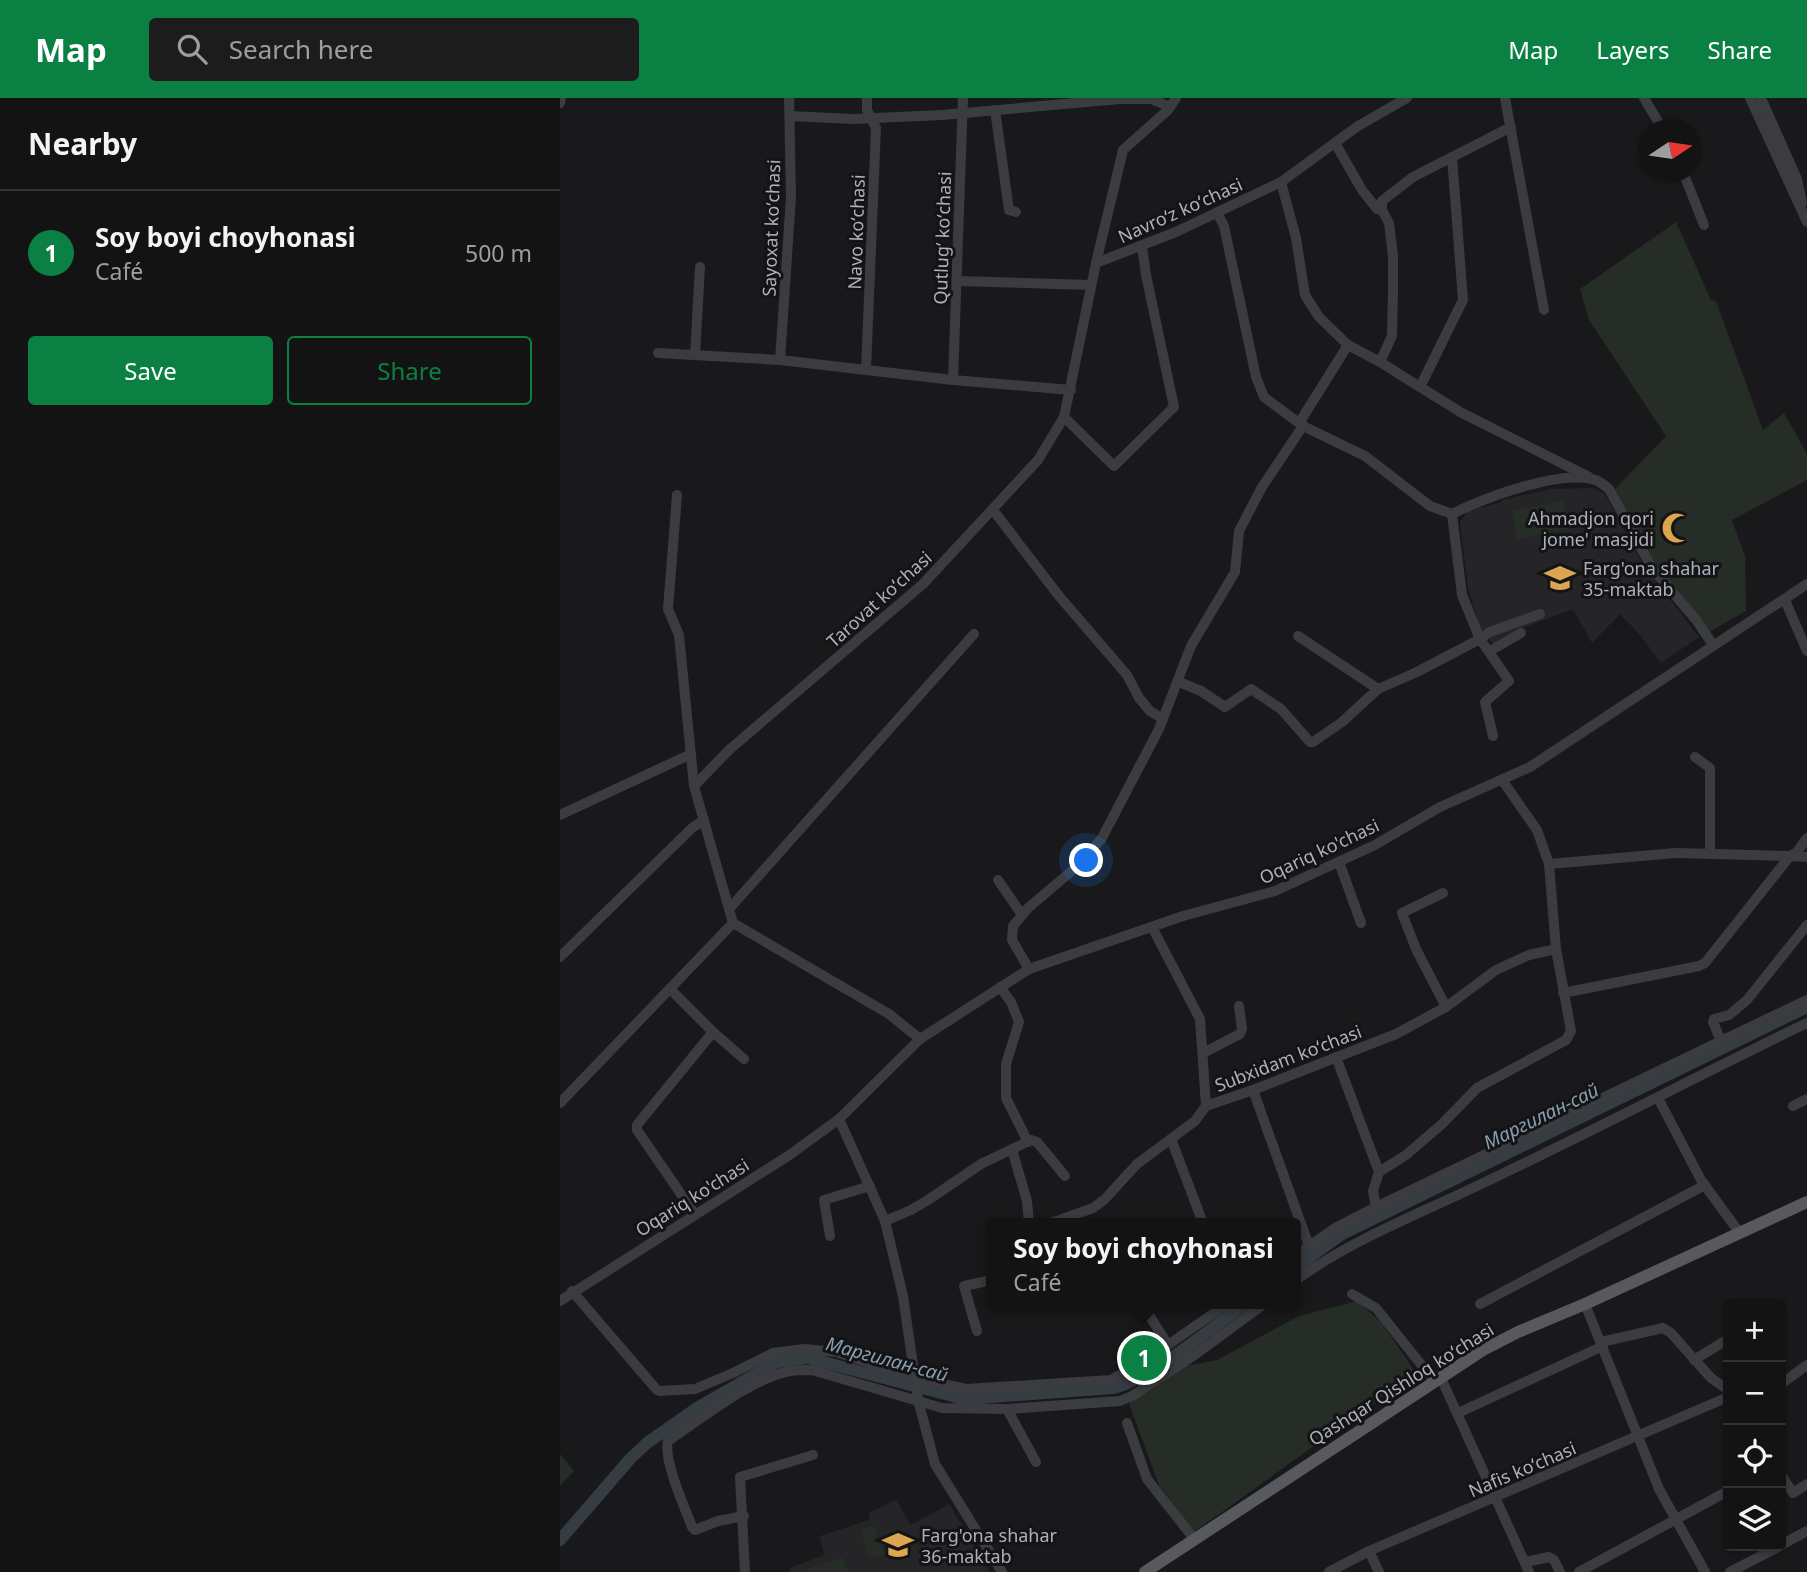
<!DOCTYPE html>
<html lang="en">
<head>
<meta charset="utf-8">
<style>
  body { margin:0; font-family:"Noto Sans",sans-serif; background:#1c1c1d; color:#f1f3f6 }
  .controls { position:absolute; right:21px; bottom:21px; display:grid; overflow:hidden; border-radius:7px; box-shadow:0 2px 5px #0004 }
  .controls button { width:63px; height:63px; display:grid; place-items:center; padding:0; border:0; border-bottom:2px solid #323234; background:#131314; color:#f1f3f6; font:35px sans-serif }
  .compass { position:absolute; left:1079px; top:21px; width:63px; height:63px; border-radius:50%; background:#131314; box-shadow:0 2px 5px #0004; rotate:77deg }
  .you { position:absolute; left:527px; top:763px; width:24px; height:24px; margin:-18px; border:5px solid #fff; border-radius:50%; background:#1a73e8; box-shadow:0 0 0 10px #1a73e833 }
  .badge { display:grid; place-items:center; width:46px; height:46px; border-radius:50%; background:#0b8043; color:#fff; font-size:23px; font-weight:700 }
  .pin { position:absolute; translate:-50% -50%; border:4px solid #fff; box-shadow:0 2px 7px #0006 }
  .popup { position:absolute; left:426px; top:1120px; width:315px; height:91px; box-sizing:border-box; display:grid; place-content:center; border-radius:7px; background:#131314; filter:drop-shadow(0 2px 5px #0005); font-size:23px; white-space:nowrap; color:#9d9ea0 }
  .popup b { font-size:26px; color:#f1f3f6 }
  .popup::after { content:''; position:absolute; left:50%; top:100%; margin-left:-14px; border:14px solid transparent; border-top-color:#131314 }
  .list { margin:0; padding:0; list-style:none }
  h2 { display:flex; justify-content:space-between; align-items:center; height:91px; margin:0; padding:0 28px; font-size:30px }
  h2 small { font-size:23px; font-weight:400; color:#9d9ea0 }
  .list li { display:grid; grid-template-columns:46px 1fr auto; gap:21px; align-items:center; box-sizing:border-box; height:126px; padding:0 28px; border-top:2px solid #323234 }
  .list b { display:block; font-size:26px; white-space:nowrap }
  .list p { margin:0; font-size:23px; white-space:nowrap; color:#9d9ea0 }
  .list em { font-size:23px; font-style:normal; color:#9d9ea0 }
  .actions { display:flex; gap:14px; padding:21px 28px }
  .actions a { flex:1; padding:16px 0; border:2px solid #0b8043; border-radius:7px; text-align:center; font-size:24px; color:#0b8043 }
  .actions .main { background:#0b8043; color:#fff }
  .icon { flex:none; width:38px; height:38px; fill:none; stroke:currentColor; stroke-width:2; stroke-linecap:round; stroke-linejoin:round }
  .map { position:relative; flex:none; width:1247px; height:1474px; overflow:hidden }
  header { display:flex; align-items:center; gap:42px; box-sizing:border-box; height:98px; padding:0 35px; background:#0b8043; color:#fff }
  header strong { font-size:33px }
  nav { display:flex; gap:38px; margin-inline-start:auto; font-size:24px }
  .search { width:490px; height:63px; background:#1c1c1d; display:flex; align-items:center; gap:18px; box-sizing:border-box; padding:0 24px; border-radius:7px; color:#9d9ea0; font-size:26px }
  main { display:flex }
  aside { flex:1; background:#131314 }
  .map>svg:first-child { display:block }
  .built { fill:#252528 }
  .green { fill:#262c26 }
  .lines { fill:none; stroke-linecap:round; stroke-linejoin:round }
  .river { stroke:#353c42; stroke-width:12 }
  .minor { stroke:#3b3c3f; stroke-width:10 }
  .major { stroke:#57595e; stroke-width:12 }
  .labels { text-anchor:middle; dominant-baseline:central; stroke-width:6; stroke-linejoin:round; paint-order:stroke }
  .street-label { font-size:18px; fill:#adb1b9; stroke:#141416 }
  .poi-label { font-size:18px; fill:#adb1b9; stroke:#141416; text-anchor:start }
  .water-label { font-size:19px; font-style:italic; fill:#899faf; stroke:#141416 }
</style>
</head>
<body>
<header>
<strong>Map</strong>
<div class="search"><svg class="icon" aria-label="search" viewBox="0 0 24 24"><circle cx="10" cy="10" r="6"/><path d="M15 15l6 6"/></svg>Search here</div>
<nav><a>Map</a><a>Layers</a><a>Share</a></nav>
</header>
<main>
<aside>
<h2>Nearby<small></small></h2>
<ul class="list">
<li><span class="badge">1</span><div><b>Soy boyi choyhonasi</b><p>Café</p></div><em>500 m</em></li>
</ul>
<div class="actions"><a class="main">Save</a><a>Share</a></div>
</aside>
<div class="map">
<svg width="1247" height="1474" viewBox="0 0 1247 1474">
  <rect width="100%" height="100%" fill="#19191b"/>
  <g class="built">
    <polygon points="1032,390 1044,395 1084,468 1139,539 1101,565 1080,537 1060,516 1032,545 1013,511 963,530 933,546 920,529 908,491 900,424 909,412 940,405 942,402 991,391"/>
    <polygon points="336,1402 351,1427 389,1406 430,1474 230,1474 230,1470 264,1457 260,1438 309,1422 309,1415"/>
  </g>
  <g class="green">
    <polygon points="1116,124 1151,202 1156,203 1203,332 1224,315 1247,356 1247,382 1172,422 1185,458 1186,513 1148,535 1121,496 1117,497 1089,460 1055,391 1106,338 1029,222 1020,191"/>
    <polygon points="1003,403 1008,431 957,441 952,413"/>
    <polygon points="797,1203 821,1224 856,1275 634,1434 599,1387 568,1303 620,1269 657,1262 739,1218"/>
    <polygon points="0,1356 14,1373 0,1388"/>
    <polygon points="314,1427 324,1456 310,1461 300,1432"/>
    <polygon points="282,1459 288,1474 244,1474 243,1473"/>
  </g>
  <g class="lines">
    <g class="river">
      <polyline points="736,1169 782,1136 1247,909"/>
      <path d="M0,1442L70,1361L87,1345L137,1310L217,1264L248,1260L404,1301L553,1290C590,1282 652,1229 685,1206"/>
    </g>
    <g class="minor">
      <polyline points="945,0 984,212"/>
      <polyline points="1084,0 1103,32"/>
      <polyline points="1190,0 1247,124"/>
      <polyline points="1201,0 1237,81 1242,105"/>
      <polyline points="0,5 1,0"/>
      <polyline points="435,12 449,112 456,114"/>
      <polyline points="230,18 293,21 382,17 560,1 591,1 610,9"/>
      <polyline points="775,45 802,92 817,111 822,112"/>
      <polyline points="1123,74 1144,127"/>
      <polyline points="721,84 736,140 745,197 759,219 788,247"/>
      <path d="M657,115L664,128L696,279L704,299L743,328L805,358L870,408L892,416C924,400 1000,371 1035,382C1040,383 1045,388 1049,391L1092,470L1137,523L1153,547"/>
      <polyline points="536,165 563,52 608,12 616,0"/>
      <polyline points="397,183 531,187"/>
      <polyline points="98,255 220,262 393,282 511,292"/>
      <polyline points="135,257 140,169"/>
      <polyline points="220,262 231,99 229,0"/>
      <polyline points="820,264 860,289 903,202 892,59"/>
      <polyline points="306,271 316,30 307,12 307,0"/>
      <polyline points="393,282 403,0"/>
      <polyline points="860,289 902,315 1029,379"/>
      <polyline points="504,319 554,368 614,309 586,177 582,148"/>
      <polyline points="117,397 108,511 119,537 134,688 173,825 329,916 360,941"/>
      <polyline points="433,412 499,498 567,577 579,600 590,613 603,621"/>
      <polyline points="1225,502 1247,553"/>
      <polyline points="738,538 818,591"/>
      <polyline points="930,553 961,535"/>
      <polyline points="619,584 641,593 665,609 691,591 721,611 750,644 753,644 782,624 818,591 857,574 920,541 902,497 892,416"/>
      <polyline points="933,638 925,604 949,583 920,541 930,534 980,516"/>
      <polyline points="1135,659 1150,670 1150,755"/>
      <polyline points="134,688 169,652 363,486 478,362 504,319 536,165 616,134 721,84 798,28 847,0"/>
      <polyline points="0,717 131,656"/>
      <polyline points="779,764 801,825"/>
      <polyline points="989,766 1116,755 1230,758 1237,754 1247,740"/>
      <polyline points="438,782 462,817"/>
      <polyline points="883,795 842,815 856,851 886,909"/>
      <polyline points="169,811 414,536"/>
      <polyline points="1247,827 1187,902 1169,917 1154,921 1153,924 1161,943 1247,902"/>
      <polyline points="592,829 640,921 646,1008"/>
      <polyline points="0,859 132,730 144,722"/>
      <polyline points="469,871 452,842 453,828 468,810 520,766 542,740 599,631 631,548 675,474 679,433 702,389 743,328 741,322 788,247 820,264 832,238 833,194 833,158 829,125 822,112 822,103 853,79 951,29"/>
      <polyline points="440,889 451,904 459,924 446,966 446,1000 468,1044"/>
      <polyline points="110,891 153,934 184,961"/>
      <polyline points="1003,895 1139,868 1145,865 1230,758 1247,759"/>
      <polyline points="643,955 680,936 682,931 679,908"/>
      <polyline points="693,992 749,1148"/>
      <polyline points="1098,1000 1141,1082 1179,1134"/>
      <polyline points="0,1005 173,825"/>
      <polyline points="1233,1008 1247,1001"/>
      <polyline points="279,1021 325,1123 343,1198 358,1302 375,1366 442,1474"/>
      <polyline points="611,1041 643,1125"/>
      <polyline points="452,1052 467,1103 469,1125"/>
      <polyline points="819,1074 846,1057 882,1026 917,990 1006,942 1011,933 996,851 989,766 977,732 942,682"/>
      <polyline points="816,1109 1161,943"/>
      <polyline points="134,1115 77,1032 77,1027 153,934"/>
      <polyline points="325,1123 351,1112 368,1102 421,1066 471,1042 477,1044 505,1078"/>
      <polyline points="491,1125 533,1110 545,1101 577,1066 635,1023 646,1008 693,992 836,936 886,909 936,872 969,857 996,851"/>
      <polyline points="270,1138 264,1102 310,1088"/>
      <polyline points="736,1157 775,1130 816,1109 813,1093 819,1074 776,959"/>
      <path d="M736,1182C793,1141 857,1117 919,1087C1029,1035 1137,978 1247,925"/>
      <polyline points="12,1193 97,1292 100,1293 135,1291 173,1275 213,1255 244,1251 276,1254 356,1280 406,1291 551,1282 592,1258 667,1206"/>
      <polyline points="792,1196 816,1210 875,1284"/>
      <polyline points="0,1203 231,1056 279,1021 360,941 469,871 623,818 715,793 815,747 880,709 970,669 1247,486"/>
      <polyline points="920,1206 1145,1087"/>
      <polyline points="1025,1206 1099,1391 1145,1474"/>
      <polyline points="584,1209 608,1247"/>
      <polyline points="417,1233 404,1188 432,1182"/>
      <polyline points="1041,1244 1103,1230 1111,1235 1151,1280 1168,1292"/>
      <polyline points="1134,1262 1168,1241"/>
      <polyline points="881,1280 969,1474"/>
      <polyline points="1221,1286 1247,1267"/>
      <polyline points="898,1315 1043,1248"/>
      <polyline points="567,1325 587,1381 635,1442"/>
      <polyline points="476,1364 447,1311 560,1303 572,1298 636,1256 704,1206"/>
      <polyline points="1221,1377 1233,1395 1247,1386"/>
      <path d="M184,1418L158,1423L135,1432L132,1429C125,1410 103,1362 108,1343C141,1321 192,1280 230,1273C237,1272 245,1272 252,1272L382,1310L447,1311"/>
      <polyline points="1221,1447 1247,1433"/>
      <polyline points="809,1453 819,1474"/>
      <polyline points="966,1464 989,1459 994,1462 1000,1474"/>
      <polyline points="185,1474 180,1379 253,1357"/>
      <polyline points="769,1474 809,1453 1168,1299"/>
      <polyline points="1019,1474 1168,1393"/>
      <polyline points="1170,1474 1220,1448"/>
    </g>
    <polyline class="major" points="585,1474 923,1252 958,1234 1025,1206 1247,1104"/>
  </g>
  <defs>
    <g id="mosque-bare" transform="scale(2.415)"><path d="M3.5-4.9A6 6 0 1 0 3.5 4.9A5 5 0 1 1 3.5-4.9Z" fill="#dca550" stroke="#141416" stroke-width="2.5" paint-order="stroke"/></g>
    <g id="school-bare" transform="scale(2.415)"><path d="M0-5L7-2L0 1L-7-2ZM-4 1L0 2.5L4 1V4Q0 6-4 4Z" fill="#dca550" stroke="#141416" stroke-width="2.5" paint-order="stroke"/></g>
  </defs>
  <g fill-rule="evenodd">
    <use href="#mosque-bare" x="1117" y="430"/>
    <use href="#school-bare" x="1000" y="480"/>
    <use href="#school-bare" x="338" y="1447"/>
  </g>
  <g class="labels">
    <g class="street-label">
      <text transform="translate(620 112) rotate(-24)">Navroʻz koʻchasi</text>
      <text transform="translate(211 130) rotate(-88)">Sayoxat koʻchasi</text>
      <text transform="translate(296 134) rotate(-88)">Navo koʻchasi</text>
      <text transform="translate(382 140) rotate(-88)">Qutlugʻ koʻchasi</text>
      <text transform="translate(319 501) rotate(-42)">Tarovat koʻchasi</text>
      <text transform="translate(759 753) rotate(-25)">Oqariq ko'chasi</text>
      <text transform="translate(728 960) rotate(-21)">Subxidam koʻchasi</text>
      <text transform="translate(132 1099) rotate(-32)">Oqariq ko'chasi</text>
      <text transform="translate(841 1286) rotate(-32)">Qashqar Qishloq koʻchasi</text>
      <text transform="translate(962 1371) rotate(-23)">Nafis koʻchasi</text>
    </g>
    <g class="poi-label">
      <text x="1094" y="420" text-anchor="end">Ahmadjon qori<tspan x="1094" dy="21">jome' masjidi</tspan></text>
      <text x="1023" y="470">Farg'ona shahar<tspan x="1023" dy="21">35-maktab</tspan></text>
      <text x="361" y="1437">Farg'ona shahar<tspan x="361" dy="21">36-maktab</tspan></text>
    </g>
    <g class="water-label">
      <text transform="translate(981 1018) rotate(-26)">Маргилан-сай</text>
      <text transform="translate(327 1261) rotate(15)">Маргилан-сай</text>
    </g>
  </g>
</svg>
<div class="controls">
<button>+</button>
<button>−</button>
<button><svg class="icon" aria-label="locate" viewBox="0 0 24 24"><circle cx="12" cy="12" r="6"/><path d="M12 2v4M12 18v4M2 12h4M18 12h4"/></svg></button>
<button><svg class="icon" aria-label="layers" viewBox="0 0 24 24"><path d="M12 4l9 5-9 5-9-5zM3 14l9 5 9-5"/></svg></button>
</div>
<svg class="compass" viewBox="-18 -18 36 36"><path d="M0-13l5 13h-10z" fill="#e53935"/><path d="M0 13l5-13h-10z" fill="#9d9ea0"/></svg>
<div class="you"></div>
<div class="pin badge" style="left:584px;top:1260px">1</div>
<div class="popup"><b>Soy boyi choyhonasi</b>Café</div>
</div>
</main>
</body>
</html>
